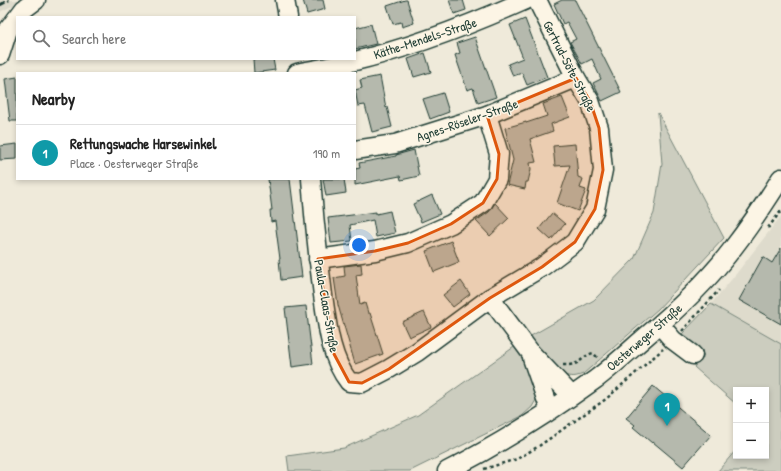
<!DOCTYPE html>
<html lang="en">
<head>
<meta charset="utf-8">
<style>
  body { margin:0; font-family:"Patrick Hand",sans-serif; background:#f6f6f6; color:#222 }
  .controls { position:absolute; right:12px; bottom:12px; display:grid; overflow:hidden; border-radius:0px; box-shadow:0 2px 6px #0003 }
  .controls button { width:36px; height:36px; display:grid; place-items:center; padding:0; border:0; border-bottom:1px solid #e0e0e0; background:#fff; color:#222; font:20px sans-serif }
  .you { position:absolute; left:359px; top:245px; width:14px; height:14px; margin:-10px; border:3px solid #fff; border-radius:50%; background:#1a73e8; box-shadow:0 0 0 6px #1a73e833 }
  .badge { display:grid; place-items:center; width:26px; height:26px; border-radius:50%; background:#d1495b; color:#fff; font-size:13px; font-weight:700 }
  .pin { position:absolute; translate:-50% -33px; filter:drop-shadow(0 1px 2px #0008) }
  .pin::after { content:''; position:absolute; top:21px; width:14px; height:12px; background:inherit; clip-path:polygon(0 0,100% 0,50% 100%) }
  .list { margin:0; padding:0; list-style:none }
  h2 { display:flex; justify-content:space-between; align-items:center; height:52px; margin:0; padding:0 16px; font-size:17px }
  h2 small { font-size:13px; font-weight:400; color:#767676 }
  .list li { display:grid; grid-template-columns:26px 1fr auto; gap:12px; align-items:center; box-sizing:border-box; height:56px; padding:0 16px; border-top:1px solid #e0e0e0 }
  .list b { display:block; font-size:15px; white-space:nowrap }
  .list p { margin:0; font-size:13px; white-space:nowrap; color:#767676 }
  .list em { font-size:13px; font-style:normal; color:#767676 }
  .icon { flex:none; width:22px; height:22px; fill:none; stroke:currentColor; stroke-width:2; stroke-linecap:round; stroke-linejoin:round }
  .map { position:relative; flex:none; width:781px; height:471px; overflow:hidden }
  .search { position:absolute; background:#fff; box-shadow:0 2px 6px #0003; left:16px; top:16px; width:340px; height:44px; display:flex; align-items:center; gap:10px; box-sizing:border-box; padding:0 14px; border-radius:0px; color:#767676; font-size:15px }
  .panel { position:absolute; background:#fff; box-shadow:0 2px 6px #0003; left:16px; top:72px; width:340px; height:108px; border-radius:0px }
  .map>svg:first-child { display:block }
  .built { fill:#dedbcc }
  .green { fill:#cccdbf; stroke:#76857a }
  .building { fill:#b5b9ad; stroke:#1f3d34 }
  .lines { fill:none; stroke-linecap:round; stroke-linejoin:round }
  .minor-casing { stroke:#1f3d34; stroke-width:21 }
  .path { stroke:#1f3d34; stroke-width:2.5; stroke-dasharray:3 3; stroke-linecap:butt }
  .minor { stroke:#fcf5e5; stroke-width:18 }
  .rail { stroke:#1f3d34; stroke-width:3; stroke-dasharray:6 3; stroke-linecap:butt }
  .marked { fill:#de580e; fill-opacity:0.2; stroke:#de580e; stroke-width:3; stroke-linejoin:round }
  .labels { text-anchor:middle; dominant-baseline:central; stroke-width:3; stroke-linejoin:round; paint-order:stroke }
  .street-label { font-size:13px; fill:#1f3d34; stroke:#fcf5e5 }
</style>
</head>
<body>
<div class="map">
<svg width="781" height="471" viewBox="0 0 781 471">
  <rect width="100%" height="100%" fill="#efeada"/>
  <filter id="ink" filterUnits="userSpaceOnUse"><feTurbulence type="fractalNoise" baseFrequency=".025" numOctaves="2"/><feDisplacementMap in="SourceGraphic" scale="8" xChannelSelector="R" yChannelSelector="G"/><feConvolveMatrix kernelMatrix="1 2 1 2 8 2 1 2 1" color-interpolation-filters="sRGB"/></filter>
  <g filter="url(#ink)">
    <g class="built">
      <polygon points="0,0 24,0 0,12"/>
      <polygon points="781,216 781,344 711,304 736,274"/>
    </g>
    <g class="green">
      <path d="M658,113L724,238L658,309L583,374C574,378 568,377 561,373L529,337L594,300L634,259L654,213L662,164Z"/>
      <polygon points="711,304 781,344 781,471 718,471 736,450 736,456 766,456 766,390 736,390 736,404 694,367 704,355 681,335"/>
      <polygon points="514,347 530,370 537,398 532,407 522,416 410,471 289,471 287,456 344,448 418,415"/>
    </g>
    <g class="building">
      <polygon points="303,0 323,0 325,9 307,14"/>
      <polygon points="405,0 407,0 414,23 402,27 401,22 393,24 387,6"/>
      <polygon points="449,0 463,0 466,10 454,14"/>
      <polygon points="562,0 575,0 621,92 602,101 593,83 601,79 592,59 582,64 570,42 576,39 567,22 563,24 554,4"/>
      <polygon points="525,19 547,77 527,85 522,73 513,76 508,64 523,58 510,25"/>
      <polygon points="371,24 376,44 355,49 355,28"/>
      <polygon points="475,37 496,97 478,103 473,88 467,90 455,55 460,53 457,43"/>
      <polygon points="425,53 431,72 414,77 408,59"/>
      <polygon points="253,59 273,59 275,70 254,73"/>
      <polygon points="380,76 386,108 387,107 392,127 372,132 365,105 358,106 355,90 362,88 360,80"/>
      <polygon points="17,77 17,121 10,121 5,79"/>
      <polygon points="443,93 449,112 430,119 423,99"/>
      <polygon points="562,97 570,117 551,124 553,131 530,139 536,162 530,163 531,169 528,182 526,182 525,189 507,185 513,160 505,128 526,122 526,123 547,116 543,104"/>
      <polygon points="17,144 17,159 0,160 0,146"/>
      <polygon points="575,144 578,177 583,179 580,188 586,190 578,211 557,203 570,165 555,166 553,146"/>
      <polygon points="414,150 419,176 401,180 400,176 355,185 355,169 360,168 359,163 396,156 396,155"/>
      <polygon points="268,179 290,179 302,277 281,280 279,259 280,259 275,221 271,222 270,210 272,210"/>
      <polygon points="323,179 344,179 346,193 326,196"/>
      <polygon points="432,195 440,214 421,222 413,204"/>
      <polygon points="495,203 509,218 490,236 476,221 489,212"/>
      <polygon points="390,211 395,233 376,237 373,220 350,225 352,241 331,243 328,218 376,212 376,214"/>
      <polygon points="552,213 565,224 551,240 539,229"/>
      <polygon points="451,241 459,262 434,272 426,251"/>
      <polygon points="781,248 781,324 739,300 763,257 772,263"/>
      <polygon points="361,264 362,274 356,275 360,305 365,303 368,313 370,313 383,354 355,364 338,305 334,278 345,276 344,266"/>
      <polygon points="461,281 470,294 453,307 443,295"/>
      <polygon points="306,306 313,364 292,367 285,308"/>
      <polygon points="424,312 431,327 409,337 402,322"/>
      <polygon points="653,386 711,435 683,467 653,442 652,443 633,427 635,425 626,418"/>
    </g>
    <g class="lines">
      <g class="minor-casing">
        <g id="minor">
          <polyline points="285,0 288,17"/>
          <polyline points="18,17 24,9 36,0"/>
          <polyline points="0,55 8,30 17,18"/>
          <path d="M297,73C315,69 333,67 351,62C411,48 470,25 526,0"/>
          <polyline points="355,150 395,144 487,115 576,78"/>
          <path d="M311,179C314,218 318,256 323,295C327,323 330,358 349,382L362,383L389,369L417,352L490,298L542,267L575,242L595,209L603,170L599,128L590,101L576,78L537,0"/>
          <polyline points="318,259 375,251 408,243 451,224 483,203 497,179 499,154 487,115"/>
          <polyline points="490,298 531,353 571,395"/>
          <polyline points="660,325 673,340 693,355"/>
          <polyline points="532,358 550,410"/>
          <path d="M447,471C498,445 549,413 596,379C613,366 628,352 644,338C676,311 708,281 733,248C750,226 766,202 781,178"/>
        </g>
      </g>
      <g class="path">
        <polyline points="768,228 781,211"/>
        <polyline points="682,331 719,290"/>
        <path d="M563,365C583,366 579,357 593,353L598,358"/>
        <polyline points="484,469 517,459 539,446 606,399 663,349"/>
      </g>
      <use href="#minor" class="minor"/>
      <polyline class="rail" points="0,5 9,0"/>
    </g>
  </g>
  <path class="marked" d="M576,78L590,101L599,128L603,170L595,209L575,242L542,267L490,298L389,369L362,383L349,382L334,354L318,259L375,251L408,243L451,224L483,203L497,179L499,154L487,115Z"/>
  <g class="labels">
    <g class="street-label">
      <text transform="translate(425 38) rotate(-18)">Käthe-Mendels-Straße</text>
      <text transform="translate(570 66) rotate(63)">Gertrud-Söte-Straße</text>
      <text transform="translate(467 120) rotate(-19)">Agnes-Röseler-Straße</text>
      <text transform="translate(327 306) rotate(80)">Paula-Claas-Straße</text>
      <text transform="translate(644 337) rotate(-41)">Oesterweger Straße</text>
    </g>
  </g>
</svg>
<div class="controls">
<button>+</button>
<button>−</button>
</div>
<div class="you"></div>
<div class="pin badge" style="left:667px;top:426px;background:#0f9aa8">1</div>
<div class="search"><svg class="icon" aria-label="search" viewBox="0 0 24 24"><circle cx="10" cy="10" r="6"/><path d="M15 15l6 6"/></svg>Search here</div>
<section class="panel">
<h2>Nearby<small></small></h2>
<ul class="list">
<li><span class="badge" style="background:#0f9aa8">1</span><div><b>Rettungswache Harsewinkel</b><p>Place · Oesterweger Straße</p></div><em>190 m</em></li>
</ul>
</section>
</div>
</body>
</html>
